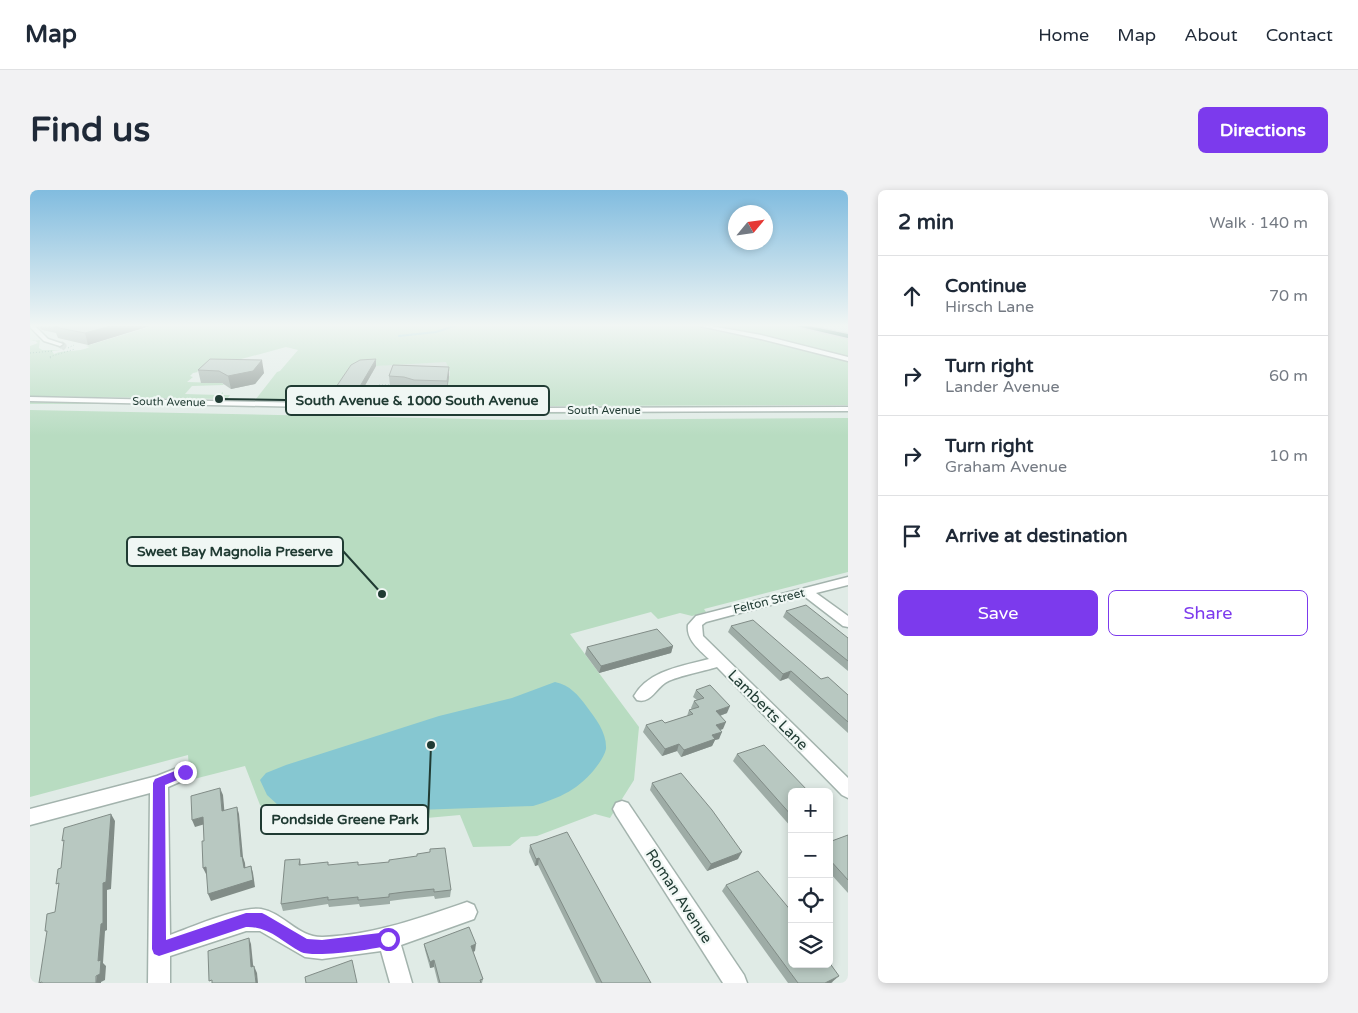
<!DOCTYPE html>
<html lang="en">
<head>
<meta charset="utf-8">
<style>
  body { margin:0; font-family:"Varela Round",sans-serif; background:#f2f2f3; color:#1f2937 }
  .controls { position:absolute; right:15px; bottom:15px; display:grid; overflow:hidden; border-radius:8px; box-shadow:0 2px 8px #0003 }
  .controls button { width:45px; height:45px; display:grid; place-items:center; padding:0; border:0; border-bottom:1px solid #e0e1e3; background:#fff; color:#1f2937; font:25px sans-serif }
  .compass { position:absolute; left:698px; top:15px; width:45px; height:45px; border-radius:50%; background:#fff; box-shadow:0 2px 8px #0003; rotate:61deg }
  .stop { position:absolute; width:15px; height:15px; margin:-11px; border:4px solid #7c3aed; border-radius:50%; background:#fff }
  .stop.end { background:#7c3aed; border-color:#fff; box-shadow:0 1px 5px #0008 }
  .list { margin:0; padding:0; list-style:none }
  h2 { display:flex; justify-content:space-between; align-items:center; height:65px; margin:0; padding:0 20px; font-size:21px }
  h2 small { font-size:16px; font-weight:400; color:#747a83 }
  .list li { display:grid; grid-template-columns:32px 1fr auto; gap:15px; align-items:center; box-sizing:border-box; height:80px; padding:0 20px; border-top:1px solid #e0e1e3 }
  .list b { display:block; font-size:19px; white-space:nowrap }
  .list p { margin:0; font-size:16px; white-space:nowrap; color:#747a83 }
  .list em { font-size:16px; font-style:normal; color:#747a83 }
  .actions { display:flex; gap:10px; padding:15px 20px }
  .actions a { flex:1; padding:11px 0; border:1px solid #7c3aed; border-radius:8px; text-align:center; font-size:18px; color:#7c3aed }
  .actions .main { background:#7c3aed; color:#fff }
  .icon { flex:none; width:28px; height:28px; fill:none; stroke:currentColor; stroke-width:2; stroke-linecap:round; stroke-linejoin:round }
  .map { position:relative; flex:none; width:818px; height:793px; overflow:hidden; border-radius:8px }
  header { display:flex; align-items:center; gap:30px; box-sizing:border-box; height:70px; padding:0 25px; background:#fff; border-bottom:1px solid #e0e1e3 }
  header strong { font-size:24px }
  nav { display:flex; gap:28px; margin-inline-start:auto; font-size:18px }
  .intro { display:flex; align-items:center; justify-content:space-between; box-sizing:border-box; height:120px; padding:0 30px }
  h1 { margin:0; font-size:35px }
  .button { padding:12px 22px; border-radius:8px; background:#7c3aed; color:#fff; font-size:18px; font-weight:700 }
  main { display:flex; gap:30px; padding:0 30px }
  aside { flex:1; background:#fff; border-radius:8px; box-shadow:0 2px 8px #0003 }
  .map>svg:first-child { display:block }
  .built { fill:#cedbd5 }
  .green { fill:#b8dcc1 }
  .water { fill:#86c7d1 }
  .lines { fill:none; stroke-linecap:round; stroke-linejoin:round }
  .stream { stroke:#86c7d1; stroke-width:2 }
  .minor-tunnel { stroke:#bac8c2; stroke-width:7; stroke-dasharray:7 3; stroke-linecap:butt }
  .minor-casing { stroke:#a3b3ad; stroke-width:3 }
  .highway-casing { stroke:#c1c8c6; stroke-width:3 }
  .path { stroke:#7faf9f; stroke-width:1; stroke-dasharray:1 2; stroke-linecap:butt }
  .minor { fill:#fff; fill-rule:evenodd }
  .highway { fill:#2c675a; fill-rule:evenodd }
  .wall { fill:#9eaca6 }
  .shaded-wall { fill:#818c87 }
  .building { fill:#b8c8c1; stroke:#818c87 }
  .route { fill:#7c3aed }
  .labels { text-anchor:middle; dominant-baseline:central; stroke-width:4.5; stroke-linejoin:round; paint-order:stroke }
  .far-street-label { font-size:11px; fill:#203b33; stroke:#f0f7f4 }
  .street-label { font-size:12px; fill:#203b33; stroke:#f0f7f4 }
  .near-street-label { font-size:15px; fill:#203b33; stroke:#f0f7f4 }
  .leader { fill:none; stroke:#203b33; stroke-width:2 }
  .callout-dot { fill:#203b33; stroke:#f0f7f4; stroke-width:2 }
  .callout { fill:#f0f7f4; stroke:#203b33; stroke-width:2 }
  .callout-label { font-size:14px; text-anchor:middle; font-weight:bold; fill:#203b33 }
</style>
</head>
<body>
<header>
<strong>Map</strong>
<nav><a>Home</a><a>Map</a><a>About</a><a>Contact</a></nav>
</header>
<div class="intro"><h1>Find us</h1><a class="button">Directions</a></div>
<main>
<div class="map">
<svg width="818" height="793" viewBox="0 0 818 793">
  <rect width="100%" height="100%" fill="#e0ebe6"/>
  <polygon class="built" points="420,170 470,216 303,211 322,181 330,177"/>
  <g class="green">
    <path d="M126,135H657L737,151L818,171V215L514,216L397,214L398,210L399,212L442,213L445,211L459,213L450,204L399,203L390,200L417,201L405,186H420V181H395L419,179L416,172L346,176L307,204L306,208H312L310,212L226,209L247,182L250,181L268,160L256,157L167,181L168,182L163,183L160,186L163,187L157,192L192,193L194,195L162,196L155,204L189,205L193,202V205H200L197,209L0,206V156L8,153L4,150L0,151L10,150L9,158L12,160H31L22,161L24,164C34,159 47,163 60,157L56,156Z"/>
    <polygon points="675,135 758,135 818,148 818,167 745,149"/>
    <polygon points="0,212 175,214 0,214"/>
    <polygon points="0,220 491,230 818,228 818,382 674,419 676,422 662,426 650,423 628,429 621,422 540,444 609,537 604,590 580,628 565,624 507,646 491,647 480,656 443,657 430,625 263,640 230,615 215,576 160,590 158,565 0,607"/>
    <polygon points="396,221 656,222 665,223 487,224"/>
  </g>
  <path class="water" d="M525,492C540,495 548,505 557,517C566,529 577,543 576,559C575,564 571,571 567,576C550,599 530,608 503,616L386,620L278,629L249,616L237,605L230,590L236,583L256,575L409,526L482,508Z"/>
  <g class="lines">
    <polyline class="stream" points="369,146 406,142 427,135"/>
    <polyline class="minor-tunnel" points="30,154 33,156 31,158"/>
    <g class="minor-casing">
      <g id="minor">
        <polygon points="665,135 676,135 731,145 818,167 818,171 731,149"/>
        <polygon points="1,136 5,136 18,149 33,154 30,156 14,151 1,138"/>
        <polygon points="0,207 506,218 818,217 818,221 506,222 0,211"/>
        <path d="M818,387V395L786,403L818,426V437L813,436L774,406L676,432L672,435L673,446L818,588V608L812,605L687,477C675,481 643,487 635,493C625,500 620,514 607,510L604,506C619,480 653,476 679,469C670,460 656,450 658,435L666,426Z"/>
        <path d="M155,575L161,577L164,582L161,587L138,597L140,745C162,737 210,716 231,719C254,723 268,748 293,747C343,745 390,728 437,712L444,715L447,722L444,729L371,755L382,793H360L351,761L292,769L275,767L230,741H216L140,766V793H118L120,603L0,635V619L127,586Z"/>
        <polygon points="592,611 598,613 714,785 717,793 693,793 586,625 583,619 586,613"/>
      </g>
    </g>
    <g class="highway-casing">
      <polygon id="highway" points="762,135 774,135 818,144 818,148"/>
    </g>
    <g class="path">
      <polyline points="38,158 44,155"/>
      <polyline points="0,163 23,161"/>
      <polyline points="21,168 19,167 45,159"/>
      <polyline points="349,195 359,195 358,198 364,199 364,206"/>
      <polyline points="348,198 358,198"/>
      <polygon points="352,200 361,202 355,204 350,202"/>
      <polyline points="360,201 389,201 394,204"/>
      <polyline points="374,201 381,204 397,204"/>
    </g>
    <use href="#minor" class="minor"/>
    <use href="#highway" class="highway"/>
  </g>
  <g class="wall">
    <polygon points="8,135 123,135 58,155 28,148 26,143 12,140 9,137"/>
    <polygon points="180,169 234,183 225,194 201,199 192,193 171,193 168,180"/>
    <polygon points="346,176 329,206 307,205 306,197"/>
    <polygon points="359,186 419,187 417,201 384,200 374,196 360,196"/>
    <polygon points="756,421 818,448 818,481 753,427"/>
    <polygon points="701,436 791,489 818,505 818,543 758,488 750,491 698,442"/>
    <polygon points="643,456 641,463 569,483 555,464 557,457"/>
    <polygon points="666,500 697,523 690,526 693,539 690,540 689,549 685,550 682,556 651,567 647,561 632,566 613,542 616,535 635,533 657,526 659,520 662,520 661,518 664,511 667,510 663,507"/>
    <polygon points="707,564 762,602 762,638 703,571"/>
    <polygon points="622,593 708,669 677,681 620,600"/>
    <polygon points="818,645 818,703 799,682 799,652"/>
    <polygon points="500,655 621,793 566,793 508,675 505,676 499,662"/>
    <polygon points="270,669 271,675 328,675 421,700 420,707 405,709 404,706 375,709 360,711 360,714 330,717 329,714 299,717 298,714 253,721 251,714"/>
    <polygon points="696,695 803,792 801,793 758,793 692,701"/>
    <polygon points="394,754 445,761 443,762 453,789 452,793 408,793 404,777 400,778 395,760"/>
  </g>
  <g class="shaded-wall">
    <polygon points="84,135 123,135 58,155 55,143"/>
    <polygon points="346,169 346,176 329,206 329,198"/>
    <polygon points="232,170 234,183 225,194 201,199 198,186"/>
    <polygon points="419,177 419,187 417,201 417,191"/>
    <polygon points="643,456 641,463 569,483 571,476"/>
    <polygon points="761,481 758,488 750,491 753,484"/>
    <polygon points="700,516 697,523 683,528 686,521"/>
    <polygon points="696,532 693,539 683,542 686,535"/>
    <polygon points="692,542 689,549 685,550 682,556 651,567 654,560 682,545"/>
    <polygon points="649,554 647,561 632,566 635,559"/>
    <polygon points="190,598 193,605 195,628 192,621"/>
    <polygon points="207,617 209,624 213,667 215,673 216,685 211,667"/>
    <polygon points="81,624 85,631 81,699 77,700 77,740 75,741 73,773 76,776 75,790 71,792 71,793 66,793 73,693"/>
    <polygon points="173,627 175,634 165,637 162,630"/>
    <polygon points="712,662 708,669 677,681 681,674"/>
    <polygon points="509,668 508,675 505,676 506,669"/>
    <polygon points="221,676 223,683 225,697 181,711 178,704"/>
    <polygon points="176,677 179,684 176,684 173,678"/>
    <polygon points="219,748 221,754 224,784 221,777"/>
    <polygon points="446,754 445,761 440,763 441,756"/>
    <polygon points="404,770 404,777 400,778 400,772"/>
    <polygon points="224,776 227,783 228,793 226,793"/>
    <polygon points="809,786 801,793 795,793"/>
  </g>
  <g class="building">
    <polygon points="31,135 84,135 55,143 24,137"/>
    <polygon points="180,169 232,170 223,181 198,186 189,181 168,180"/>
    <polygon points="346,169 329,198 306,197 321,175 330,170"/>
    <polygon points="363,175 419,177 417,191 384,190 374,187 359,186"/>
    <polygon points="776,415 818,448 818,471 756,421"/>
    <polygon points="723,430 791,489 798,487 818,505 818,532 761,481 753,484 701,436"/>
    <polygon points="627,439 643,456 571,476 557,457"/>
    <polygon points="680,495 700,516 686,521 696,532 686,535 692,542 682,545 685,549 654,560 649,554 635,559 616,535 632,530 635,533 663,524 659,520 669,517 664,511 674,508 666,500"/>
    <polygon points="734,555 779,602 762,602 762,626 707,564"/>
    <polygon points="651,583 682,620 712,662 681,674 622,593"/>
    <polygon points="190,598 192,621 207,617 211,667 212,666 214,678 221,676 223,690 178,704 176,677 173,678 172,651 174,651 173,627 162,630 161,606"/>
    <polygon points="799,623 803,627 799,628"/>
    <polygon points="81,624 76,692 73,693 73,733 71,734 68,771 71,770 70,784 66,786 66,793 12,793 12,792 9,793 17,741 15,741 17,724 25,722 29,693 26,694 28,679 31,678 34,650 32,651 34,638"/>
    <polygon points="537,642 621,793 572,793 509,668 506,669 500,655"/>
    <polygon points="818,645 818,690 799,669 799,652"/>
    <polygon points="415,658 421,700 404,702 404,699 374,702 359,704 359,707 328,710 328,707 298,710 298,707 251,714 255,670 270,669 269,675 298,672 298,675 328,672 328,675 359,672 359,670 387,666 387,664 400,662 400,659"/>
    <polygon points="728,681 762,722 762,774 799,774 799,772 809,786 795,793 768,793 696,695"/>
    <polygon points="439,737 446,754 441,756 453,789 450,790 451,793 410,793 404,770 400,772 394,754"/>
    <polygon points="219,748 221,777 224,776 226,793 182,793 182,790 179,791 178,761"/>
    <polygon points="322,770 327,793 276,793 275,787"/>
  </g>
  <linearGradient id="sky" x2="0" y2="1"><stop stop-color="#81bcdf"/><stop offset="0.55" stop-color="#f1f6f4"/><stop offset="1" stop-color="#f1f6f4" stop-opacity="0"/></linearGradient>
  <rect width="818" height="246" fill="url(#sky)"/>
  <path class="route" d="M155,577L159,579L160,582L159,585L135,595L136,750L216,723H232L236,725L277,749L292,750L358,742L363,744L365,749L363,754C350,759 284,768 271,762C252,752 239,736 216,737L129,766L124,764L122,759L123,593L125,589Z"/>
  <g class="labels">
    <g class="far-street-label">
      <text transform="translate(139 212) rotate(1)">South Avenue</text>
      <text x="574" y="220">South Avenue</text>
    </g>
    <g class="street-label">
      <text transform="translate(739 411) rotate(-14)">Felton Street</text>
    </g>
    <g class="near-street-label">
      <text transform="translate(738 520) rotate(45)">Lamberts Lane</text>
      <text transform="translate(649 706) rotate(57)">Roman Avenue</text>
    </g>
  </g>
  <path class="leader" d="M189 209L256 210M352 404L313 361M401 555L398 630"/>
  <g class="callout-dot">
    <circle cx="189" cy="209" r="5"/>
    <circle cx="352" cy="404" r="5"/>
    <circle cx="401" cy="555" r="5"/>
  </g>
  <g class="callout">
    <rect x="256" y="196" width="263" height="29" rx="5"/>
    <rect x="97" y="347" width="216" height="29" rx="5"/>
    <rect x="231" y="615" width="167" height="29" rx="5"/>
  </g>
  <g class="callout-label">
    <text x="387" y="215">South Avenue &amp; 1000 South Avenue</text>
    <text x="205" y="366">Sweet Bay Magnolia Preserve</text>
    <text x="315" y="634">Pondside Greene Park</text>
  </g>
</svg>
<div class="controls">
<button>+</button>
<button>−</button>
<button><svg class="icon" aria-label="locate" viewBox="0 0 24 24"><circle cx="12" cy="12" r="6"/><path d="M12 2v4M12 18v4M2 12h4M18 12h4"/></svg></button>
<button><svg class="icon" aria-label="layers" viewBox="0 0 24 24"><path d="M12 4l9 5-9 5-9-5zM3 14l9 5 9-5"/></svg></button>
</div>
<svg class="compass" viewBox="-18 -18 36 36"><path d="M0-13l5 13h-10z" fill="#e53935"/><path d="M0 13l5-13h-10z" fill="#747a83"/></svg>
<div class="stop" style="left:358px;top:749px"></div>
<div class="stop end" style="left:155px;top:582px"></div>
</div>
<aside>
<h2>2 min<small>Walk · 140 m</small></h2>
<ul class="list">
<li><svg class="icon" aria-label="ahead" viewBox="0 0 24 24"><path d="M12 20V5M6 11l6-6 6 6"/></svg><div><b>Continue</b><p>Hirsch Lane</p></div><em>70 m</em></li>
<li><svg class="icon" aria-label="right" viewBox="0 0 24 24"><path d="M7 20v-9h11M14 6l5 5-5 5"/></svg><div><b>Turn right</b><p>Lander Avenue</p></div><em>60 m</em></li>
<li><svg class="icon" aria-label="right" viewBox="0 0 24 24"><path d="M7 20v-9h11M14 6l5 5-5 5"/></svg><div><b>Turn right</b><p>Graham Avenue</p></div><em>10 m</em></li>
<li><svg class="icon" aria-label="arrive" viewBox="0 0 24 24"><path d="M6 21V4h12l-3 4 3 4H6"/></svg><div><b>Arrive at destination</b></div></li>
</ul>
<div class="actions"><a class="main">Save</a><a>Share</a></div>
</aside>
</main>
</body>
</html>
